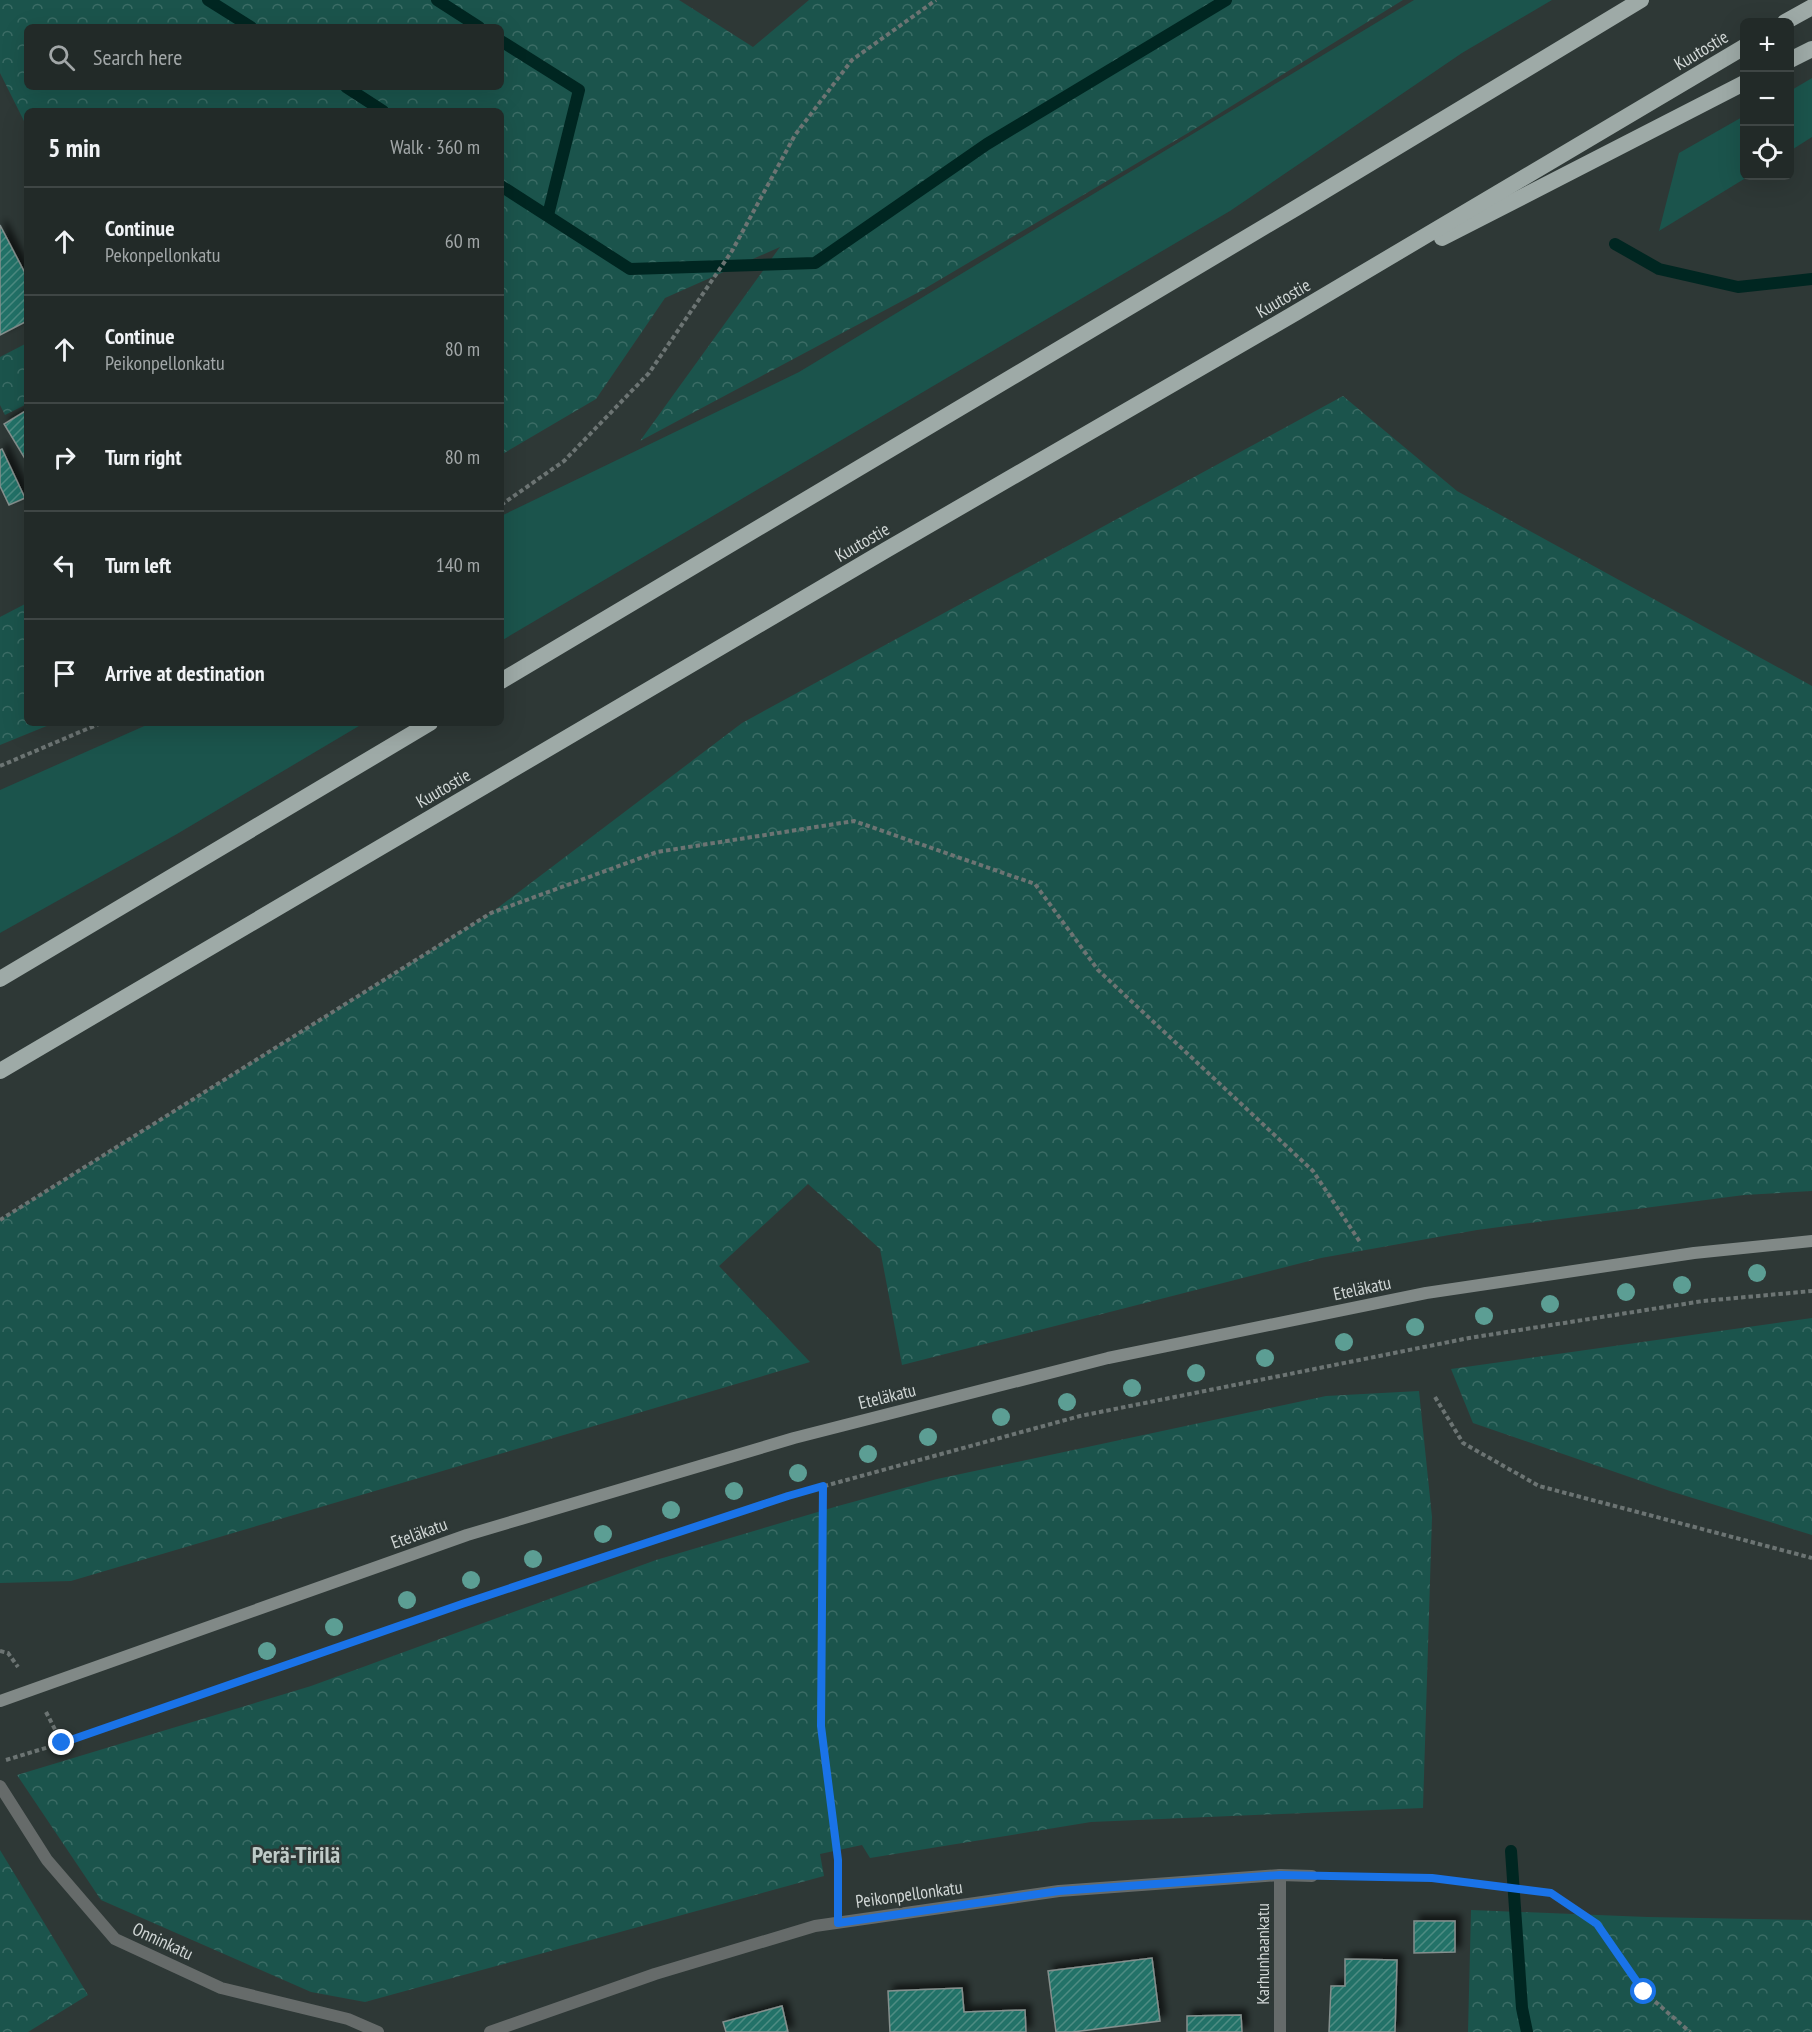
<!DOCTYPE html>
<html lang="en">
<head>
<meta charset="utf-8">
<style>
  body { margin:0; font-family:"PT Sans Narrow",sans-serif; background:#2e3634; color:#f1f3f6 }
  .controls { position:absolute; right:18px; top:18px; display:grid; overflow:hidden; border-radius:9px; box-shadow:0 6px 24px #0002 }
  .controls button { width:54px; height:54px; display:grid; place-items:center; padding:0; border:0; border-bottom:2px solid #3f4645; background:#222a28; color:#f1f3f6; font:30px sans-serif }
  .stop { position:absolute; width:18px; height:18px; margin:-14px; border:4px solid #1a73e8; border-radius:50%; background:#fff }
  .stop.end { background:#1a73e8; border-color:#fff; box-shadow:0 2px 6px #0008 }
  .list { margin:0; padding:0; list-style:none }
  h2 { display:flex; justify-content:space-between; align-items:center; height:78px; margin:0; padding:0 24px; font-size:26px }
  h2 small { font-size:20px; font-weight:400; color:#a2a7a8 }
  .list li { display:grid; grid-template-columns:39px 1fr auto; gap:18px; align-items:center; box-sizing:border-box; height:108px; padding:0 24px; border-top:2px solid #3f4645 }
  .list b { display:block; font-size:22px; white-space:nowrap }
  .list p { margin:0; font-size:20px; white-space:nowrap; color:#a2a7a8 }
  .list em { font-size:20px; font-style:normal; color:#a2a7a8 }
  .icon { flex:none; width:33px; height:33px; fill:none; stroke:currentColor; stroke-width:2; stroke-linecap:round; stroke-linejoin:round }
  .map { position:relative; flex:none; width:1812px; height:2032px; overflow:hidden }
  .search { position:absolute; background:#222a28; box-shadow:0 6px 24px #0002; left:24px; top:24px; width:480px; height:66px; display:flex; align-items:center; gap:15px; box-sizing:border-box; padding:0 21px; border-radius:9px; color:#a2a7a8; font-size:22px }
  .panel { position:absolute; background:#222a28; box-shadow:0 6px 24px #0002; left:24px; top:108px; width:480px; height:618px; border-radius:9px }
  .map>svg:first-child { display:block }
  .green { fill:#1b544c }
  .forest { fill:url(#forest-crowns); fill-rule:evenodd }
  .lines { fill:none; stroke-linecap:round; stroke-linejoin:round }
  .stream { stroke:#002621; stroke-width:12 }
  .building { fill:url(#building-hatch); stroke:#848f8d; stroke-width:1.5; filter:url(#shadow) }
  .path { stroke:#6c7473; stroke-width:4; stroke-dasharray:4.5 3; stroke-linecap:butt }
  .minor { stroke:#666b6a; stroke-width:12 }
  .secondary { stroke:#818987; stroke-width:12 }
  .trunk { stroke:#9eaaa7; stroke-width:16 }
  .tree { fill:#5c9e94 }
  .route { stroke:#1a73e8; stroke-width:8 }
  .labels { text-anchor:middle; dominant-baseline:central; stroke-width:5; stroke-linejoin:round; paint-order:stroke }
  .street-label { font-size:18px; fill:#d1d7d6; stroke:#2e3836 }
  .district-label { font-size:24px; font-weight:bold; fill:#bfcbc8; stroke:#2e3836 }
</style>
</head>
<body>
<div class="map">
<svg width="1812" height="2032" viewBox="0 0 1812 2032">
  <defs>
    <pattern id="forest-crowns" width="20" height="18" patternUnits="userSpaceOnUse" patternTransform="scale(1.5)"><rect width="20" height="18" fill="#1b544c"/><path d="M2 6a3 3 0 1 1 6 0M12 15a3 3 0 1 1 6 0" fill="none" stroke="#3b6c65"/></pattern>
    <pattern id="building-hatch" width="6" height="6" patternUnits="userSpaceOnUse" patternTransform="scale(1.5)"><rect width="6" height="6" fill="#247267"/><path d="M-1 1l2-2M0 6l6-6M5 7l2-2" fill="none" stroke="#4d8c83"/></pattern>
    <filter id="shadow"><feDropShadow dx="5.5" dy="-5.5" stdDeviation="3" flood-color="#0009"/></filter>
  </defs>
  <rect width="100%" height="100%" fill="#2e3836"/>
  <g class="green">
    <polygon points="1414,0 1552,0 1462,53 1230,211 501,641 501,516 799,372"/>
    <polygon points="1812,78 1812,137 1790,151 1790,91"/>
    <polygon points="1744,116 1744,176 1749,176 1659,231 1679,153"/>
    <polygon points="151,723 364,723 177,834 0,933 0,790"/>
  </g>
  <g class="forest">
    <path d="M0,0H679L753,47L809,0H1403L1188,133L919,292L640,441L780,247L665,298L596,399L501,455V111H27V127L0,73ZM27,27H501V87H27Z"/>
    <polygon points="27,343 27,404 5,415 0,405 0,357"/>
    <polygon points="1343,396 1457,491 1812,686 1812,1191 1744,1195 1477,1230 1321,1258 902,1365 880,1249 808,1184 719,1266 810,1362 71,1581 0,1583 0,1220 491,913 742,723"/>
    <polygon points="27,603 27,723 54,723 0,745 0,617"/>
    <polygon points="1812,1318 1812,1535 1670,1491 1473,1423 1451,1369"/>
    <polygon points="1419,1391 1432,1517 1423,1808 1091,1822 870,1858 862,1845 820,1854 824,1876 365,2002 311,1992 101,1900 17,1775 311,1686 656,1560 838,1506 937,1479 1326,1396"/>
    <polygon points="0,1850 88,1995 28,2032 0,2032"/>
    <polygon points="1471,1910 1647,1917 1812,1920 1812,2032 1468,2032"/>
  </g>
  <g class="lines">
    <g class="stream">
      <polyline points="208,0 251,27"/>
      <polyline points="437,0 479,27"/>
      <polyline points="501,41 579,90 548,215"/>
      <polyline points="346,87 383,111"/>
      <polyline points="501,186 630,269 815,263 987,144 1226,0"/>
      <polyline points="1615,244 1659,269 1738,287 1812,279"/>
      <polyline points="1511,1851 1522,2008 1527,2032"/>
    </g>
  </g>
  <g class="building">
    <polygon points="0,225 27,277 27,321 0,335"/>
    <polygon points="27,410 27,462 4,424"/>
    <polygon points="2,449 25,498 9,505 0,486 0,450"/>
    <polygon points="1414,1921 1455,1921 1455,1952 1414,1953"/>
    <polygon points="1152,1958 1160,2021 1073,2032 1056,2032 1048,1971"/>
    <polygon points="1345,1959 1397,1960 1395,2032 1329,2032 1331,1986 1345,1986"/>
    <polygon points="962,1988 964,2012 1025,2010 1026,2032 890,2032 888,1991"/>
    <polygon points="782,2006 788,2032 726,2032 723,2022"/>
    <polygon points="1241,2015 1242,2032 1187,2032 1187,2016"/>
  </g>
  <g class="lines">
    <g class="path">
      <polyline points="501,505 564,461 649,373 732,251 795,135 852,60 936,0"/>
      <polyline points="0,766 101,723"/>
      <polyline points="0,1220 491,913 657,852 854,821 1035,884 1098,970 1313,1171 1360,1242"/>
      <polyline points="1435,1397 1463,1443 1539,1486 1812,1558"/>
      <polyline points="823,1486 821,1726 838,1860 838,1898"/>
      <polyline points="0,1651 8,1653 18,1667"/>
      <polyline points="46,1712 62,1743"/>
      <polyline points="6,1760 62,1743 462,1604 788,1496 1080,1416 1469,1338 1703,1301 1812,1291"/>
      <polyline points="1337,1877 1432,1878 1551,1893 1597,1925 1644,1992 1690,2032"/>
    </g>
    <g class="minor">
      <polyline points="0,1786 47,1860 115,1939 221,1988 348,2019 378,2032"/>
      <polyline points="1280,1875 1280,2032"/>
      <polyline points="490,2032 655,1974 815,1926 1059,1891 1280,1875 1312,1876"/>
    </g>
    <polyline class="secondary" points="0,1701 467,1535 794,1438 1108,1358 1426,1293 1694,1253 1812,1241"/>
    <g class="trunk">
      <polyline points="1785,22 1812,7"/>
      <polyline points="1790,60 1812,49"/>
      <polyline points="1442,238 1744,83"/>
      <polyline points="501,681 1296,208 1641,0"/>
      <polyline points="0,979 430,723"/>
      <polyline points="0,1071 886,550 1297,312 1744,47"/>
    </g>
  </g>
  <g class="tree">
    <circle cx="1757" cy="1273" r="9"/>
    <circle cx="1682" cy="1285" r="9"/>
    <circle cx="1626" cy="1292" r="9"/>
    <circle cx="1550" cy="1304" r="9"/>
    <circle cx="1484" cy="1316" r="9"/>
    <circle cx="1415" cy="1327" r="9"/>
    <circle cx="1344" cy="1342" r="9"/>
    <circle cx="1265" cy="1358" r="9"/>
    <circle cx="1196" cy="1373" r="9"/>
    <circle cx="1132" cy="1388" r="9"/>
    <circle cx="1067" cy="1402" r="9"/>
    <circle cx="1001" cy="1417" r="9"/>
    <circle cx="928" cy="1437" r="9"/>
    <circle cx="868" cy="1454" r="9"/>
    <circle cx="798" cy="1473" r="9"/>
    <circle cx="734" cy="1491" r="9"/>
    <circle cx="671" cy="1510" r="9"/>
    <circle cx="603" cy="1534" r="9"/>
    <circle cx="533" cy="1559" r="9"/>
    <circle cx="471" cy="1580" r="9"/>
    <circle cx="407" cy="1600" r="9"/>
    <circle cx="334" cy="1627" r="9"/>
    <circle cx="267" cy="1651" r="9"/>
  </g>
  <g class="lines">
    <polyline class="route" points="62,1743 462,1604 788,1496 823,1486 821,1726 838,1860 838,1923 1059,1891 1280,1875 1432,1878 1551,1893 1597,1924 1644,1992"/>
  </g>
  <g class="labels">
    <g class="street-label">
      <text transform="translate(1701 50) rotate(-31)">Kuutostie</text>
      <text transform="translate(1283 298) rotate(-30)">Kuutostie</text>
      <text transform="translate(862 542) rotate(-30)">Kuutostie</text>
      <text transform="translate(443 788) rotate(-30)">Kuutostie</text>
      <text transform="translate(1362 1288) rotate(-12)">Eteläkatu</text>
      <text transform="translate(887 1396) rotate(-14)">Eteläkatu</text>
      <text transform="translate(419 1533) rotate(-20)">Eteläkatu</text>
      <text transform="translate(909 1894) rotate(-8)">Peikonpellonkatu</text>
      <text transform="translate(163 1941) rotate(25)">Onninkatu</text>
      <text transform="translate(1262 1954) rotate(-90)">Karhunhaankatu</text>
    </g>
    <g class="district-label">
      <text x="296" y="1854">Perä-Tirilä</text>
    </g>
  </g>
</svg>
<div class="controls">
<button>+</button>
<button>−</button>
<button><svg class="icon" aria-label="locate" viewBox="0 0 24 24"><circle cx="12" cy="12" r="6"/><path d="M12 2v4M12 18v4M2 12h4M18 12h4"/></svg></button>
</div>
<div class="stop" style="left:1644px;top:1992px"></div>
<div class="stop end" style="left:62px;top:1743px"></div>
<div class="search"><svg class="icon" aria-label="search" viewBox="0 0 24 24"><circle cx="10" cy="10" r="6"/><path d="M15 15l6 6"/></svg>Search here</div>
<section class="panel">
<h2>5 min<small>Walk · 360 m</small></h2>
<ul class="list">
<li><svg class="icon" aria-label="ahead" viewBox="0 0 24 24"><path d="M12 20V5M6 11l6-6 6 6"/></svg><div><b>Continue</b><p>Pekonpellonkatu</p></div><em>60 m</em></li>
<li><svg class="icon" aria-label="ahead" viewBox="0 0 24 24"><path d="M12 20V5M6 11l6-6 6 6"/></svg><div><b>Continue</b><p>Peikonpellonkatu</p></div><em>80 m</em></li>
<li><svg class="icon" aria-label="right" viewBox="0 0 24 24"><path d="M7 20v-9h11M14 6l5 5-5 5"/></svg><div><b>Turn right</b></div><em>80 m</em></li>
<li><svg class="icon" aria-label="left" viewBox="0 0 24 24"><path d="M17 20v-9H6M10 6l-5 5 5 5"/></svg><div><b>Turn left</b></div><em>140 m</em></li>
<li><svg class="icon" aria-label="arrive" viewBox="0 0 24 24"><path d="M6 21V4h12l-3 4 3 4H6"/></svg><div><b>Arrive at destination</b></div></li>
</ul>
</section>
</div>
</body>
</html>
